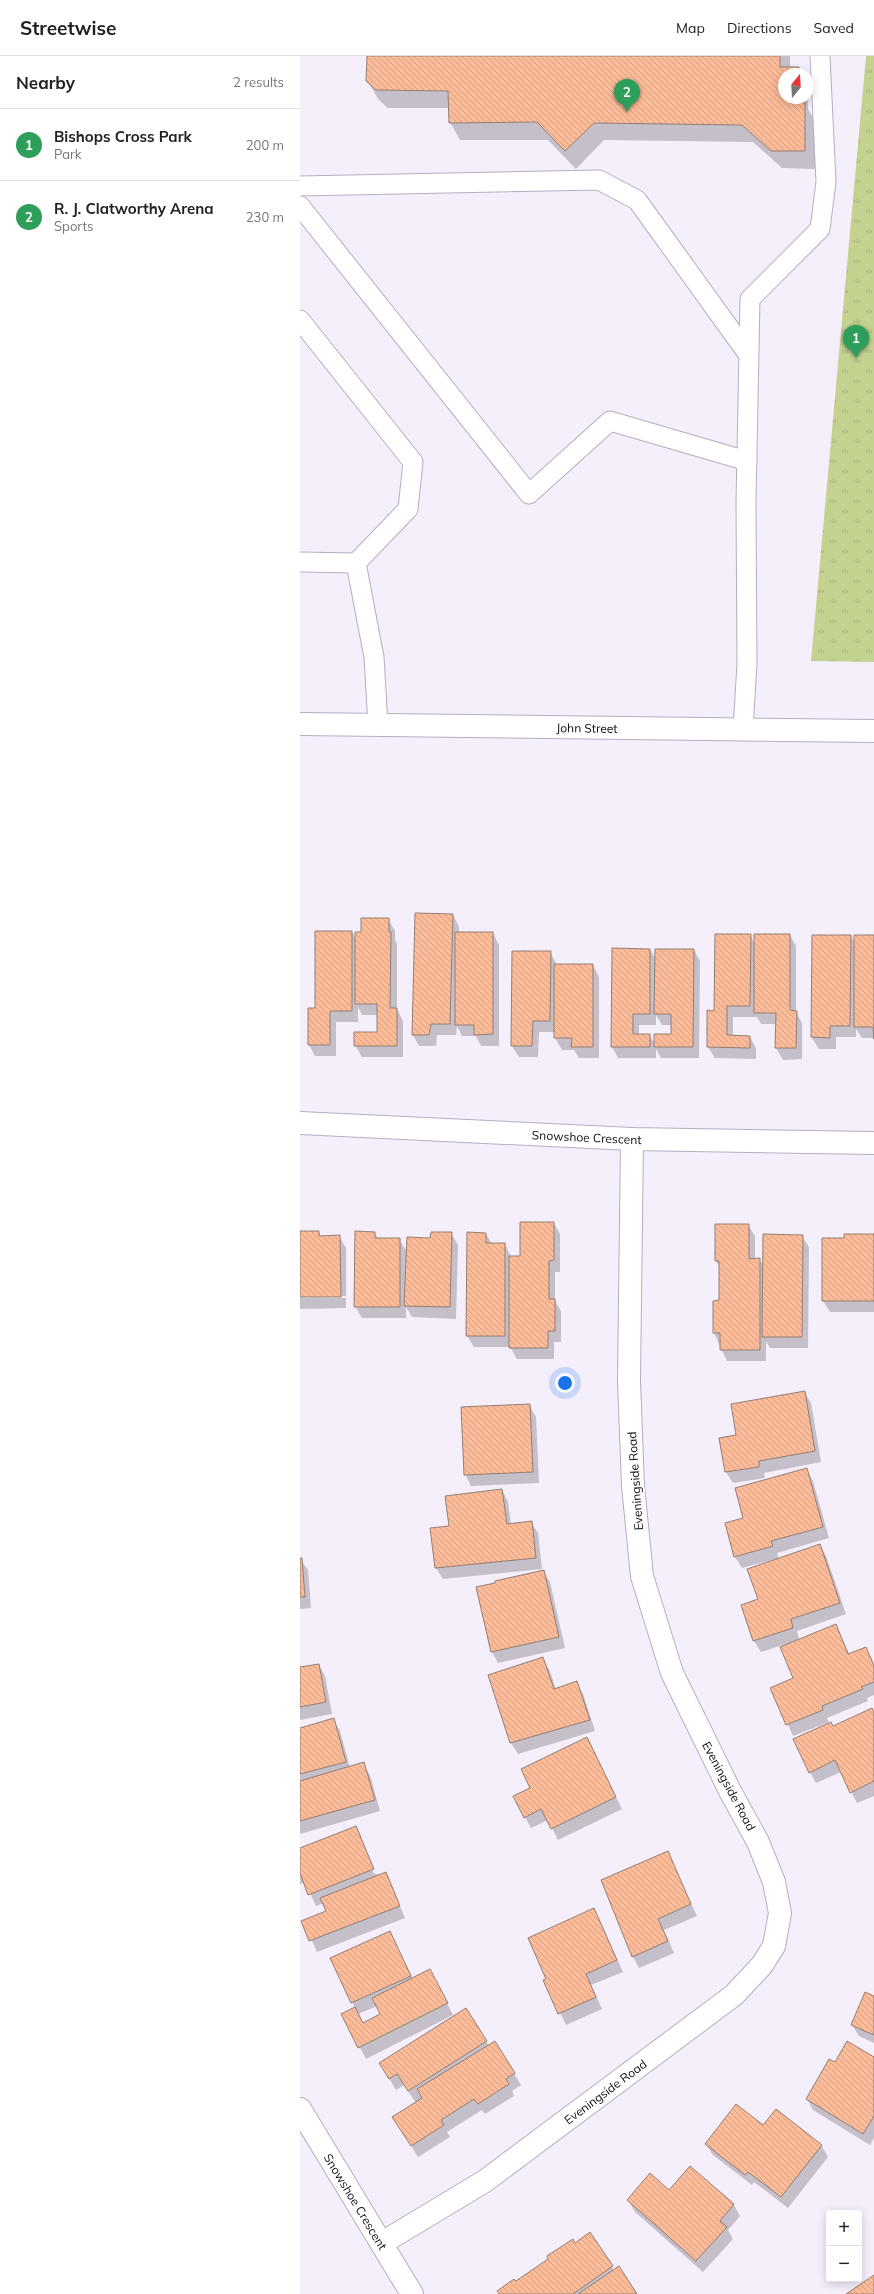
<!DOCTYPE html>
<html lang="en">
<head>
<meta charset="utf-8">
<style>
  body { margin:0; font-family:Mulish,sans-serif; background:#f6f6f6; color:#202124 }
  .controls { position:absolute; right:12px; bottom:12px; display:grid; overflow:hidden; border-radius:4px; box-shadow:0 2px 10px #0003 }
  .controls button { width:36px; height:36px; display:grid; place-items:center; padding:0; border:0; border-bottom:1px solid #e0e0e0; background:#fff; color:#202124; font:20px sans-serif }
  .compass { position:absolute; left:478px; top:12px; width:36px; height:36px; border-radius:50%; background:#fff; box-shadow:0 2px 10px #0003; rotate:18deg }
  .you { position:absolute; left:265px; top:1327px; width:14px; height:14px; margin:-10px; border:3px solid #fff; border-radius:50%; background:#1a73e8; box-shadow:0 0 0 6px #1a73e833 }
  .badge { display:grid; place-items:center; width:26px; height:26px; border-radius:50%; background:#ea580c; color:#fff; font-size:13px; font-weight:700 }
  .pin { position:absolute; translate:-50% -33px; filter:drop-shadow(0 1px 2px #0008) }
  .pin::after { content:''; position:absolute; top:21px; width:14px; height:12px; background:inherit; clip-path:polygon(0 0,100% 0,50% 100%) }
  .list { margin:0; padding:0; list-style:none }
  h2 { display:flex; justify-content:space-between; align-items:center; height:52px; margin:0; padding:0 16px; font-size:17px }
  h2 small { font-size:13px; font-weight:400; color:#757577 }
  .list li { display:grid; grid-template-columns:26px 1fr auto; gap:12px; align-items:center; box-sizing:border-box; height:72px; padding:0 16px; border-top:1px solid #e0e0e0 }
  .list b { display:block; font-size:15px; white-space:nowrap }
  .list p { margin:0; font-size:13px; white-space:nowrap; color:#757577 }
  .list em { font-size:13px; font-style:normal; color:#757577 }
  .map { position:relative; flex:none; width:574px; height:2238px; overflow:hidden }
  header { display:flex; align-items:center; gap:24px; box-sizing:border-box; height:56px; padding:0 20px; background:#fff; border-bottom:1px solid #e0e0e0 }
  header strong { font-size:19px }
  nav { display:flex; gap:22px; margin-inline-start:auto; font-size:14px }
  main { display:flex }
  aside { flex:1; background:#fff }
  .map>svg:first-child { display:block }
  .grass { fill:url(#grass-tufts) }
  .shadow { fill:#0003; fill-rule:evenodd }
  .building { fill:url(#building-back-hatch); stroke:#927e73 }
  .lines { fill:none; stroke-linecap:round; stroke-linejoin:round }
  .service-casing { stroke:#b6adc1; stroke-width:21 }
  .minor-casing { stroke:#b6adc1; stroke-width:24 }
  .secondary-casing { stroke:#b6adc1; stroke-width:24 }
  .service { stroke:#fff; stroke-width:19 }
  .minor { stroke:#fff; stroke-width:22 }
  .secondary { stroke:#fff; stroke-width:22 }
  .labels { text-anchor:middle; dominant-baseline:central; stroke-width:4; stroke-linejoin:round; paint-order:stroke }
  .street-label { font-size:12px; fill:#0e0b12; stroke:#fff }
</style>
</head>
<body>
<header>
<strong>Streetwise</strong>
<nav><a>Map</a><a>Directions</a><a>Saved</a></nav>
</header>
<main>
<aside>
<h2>Nearby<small>2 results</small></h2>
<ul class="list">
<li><span class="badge" style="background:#2e9e5b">1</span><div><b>Bishops Cross Park</b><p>Park</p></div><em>200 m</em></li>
<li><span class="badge" style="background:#2e9e5b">2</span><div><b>R. J. Clatworthy Arena</b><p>Sports</p></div><em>230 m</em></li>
</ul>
</aside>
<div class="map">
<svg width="574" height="2238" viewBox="0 0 574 2238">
  <defs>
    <pattern id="grass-tufts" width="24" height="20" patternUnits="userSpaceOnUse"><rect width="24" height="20" fill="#c4d290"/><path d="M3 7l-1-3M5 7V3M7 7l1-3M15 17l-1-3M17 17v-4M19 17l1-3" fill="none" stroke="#a7b37b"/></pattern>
    <pattern id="building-back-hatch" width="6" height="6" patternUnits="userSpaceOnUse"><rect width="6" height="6" fill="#fdbc99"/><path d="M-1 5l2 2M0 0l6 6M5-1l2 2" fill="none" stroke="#d8a083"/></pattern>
  </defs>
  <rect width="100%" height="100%" fill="#f5effc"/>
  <polygon class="grass" points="566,0 574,0 574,606 511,605"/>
  <g class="shadow">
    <polygon points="68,0 490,0 490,12 498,12 502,18 484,18 484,42 508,42 509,30 508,53 515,65 515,113 482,112 453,86 304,84 276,113 248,84 160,84 150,66 150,52 88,52 78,43 68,25"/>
    <polygon points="153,859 159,871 159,877 193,877 199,889 199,990 181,990 176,980 162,980 157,970 156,979 137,979 136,990 119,990 113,979"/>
    <polygon points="88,863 95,875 95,884 97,888 97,953 103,965 103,1001 62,1001 55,989 78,977 78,959 62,959 58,951 58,966 36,966 36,1000 15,1000 9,989 16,953 52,876 56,884 62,877"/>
    <polygon points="450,879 455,888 490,879 496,890 496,956 502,967 502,1003 483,1004 476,992 477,968 461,968 457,961 433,961 433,980 450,981 456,992 456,1003 415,1002 408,991 408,955 415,956"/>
    <polygon points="513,880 551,880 555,888 574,880 574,982 562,982 556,973 556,981 536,981 536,993 519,993 512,982"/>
    <path d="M313,893L350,894L356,903L394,894L400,905L399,1002H361L356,993V1002H318L312,991ZM356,959L362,969H372V979L355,988L349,979H339V969H356Z"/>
    <polygon points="250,896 257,909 293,909 299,921 299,1002 279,1002 274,994 262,994 255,982 255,976 239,976 238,1001 219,1001 212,990"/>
    <polygon points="254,1167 260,1178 260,1216 255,1216 255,1245 261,1255 261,1286 254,1286 254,1303 217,1303 210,1291 174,1291 167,1280 186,1178 192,1188 205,1188 211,1201 221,1201"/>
    <polygon points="448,1169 455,1180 455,1203 459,1203 464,1211 502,1180 509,1191 508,1292 470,1292 466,1285 466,1305 427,1305 414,1277 420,1245 420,1212 416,1205"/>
    <polygon points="0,1176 19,1176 21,1181 39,1180 46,1192 46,1252 0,1253 0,1242 46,1242 46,1240 0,1240"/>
    <polygon points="75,1177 78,1183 99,1183 107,1196 131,1184 151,1177 158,1189 156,1263 112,1261 106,1251 106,1262 62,1262 55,1250"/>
    <polygon points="574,1179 574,1256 530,1256 523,1245 545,1183"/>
    <polygon points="504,1336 511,1347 521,1406 464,1417 465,1422 433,1427 426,1416 420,1383 437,1380"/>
    <polygon points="229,1349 236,1361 239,1427 171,1430 165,1418"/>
    <polygon points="506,1413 513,1425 529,1482 477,1497 479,1503 520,1489 526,1500 546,1558 497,1575 499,1584 535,1569 550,1599 565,1592 572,1603 574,1609 574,1639 567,1642 568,1645 527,1662 529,1666 493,1680 471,1632 495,1623 492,1586 461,1596 454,1585 442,1550 459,1544 475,1503 442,1512 435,1501 444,1463"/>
    <polygon points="202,1434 208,1446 211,1468 231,1466 238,1477 242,1513 143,1523 136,1512 150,1471"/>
    <polygon points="0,1503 8,1514 11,1552 0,1553"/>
    <polygon points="243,1515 250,1526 265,1592 198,1607 192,1596"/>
    <polygon points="242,1602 249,1613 256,1633 276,1626 283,1638 295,1675 218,1698 211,1687"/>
    <polygon points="19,1609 25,1620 32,1658 0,1664 0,1612"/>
    <polygon points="574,1658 574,1740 557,1747 541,1716 516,1727 510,1716 533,1671"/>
    <polygon points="33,1663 40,1675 50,1712 63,1708 70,1719 80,1755 0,1778 0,1673"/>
    <polygon points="287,1682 322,1753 258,1784 248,1764 231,1772 225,1761 231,1732"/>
    <polygon points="56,1771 62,1781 60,1781 74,1818 76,1817 78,1820 86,1817 105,1862 17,1896 3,1865 27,1855 24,1847 16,1850 5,1826 0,1828 0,1793"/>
    <polygon points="367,1796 397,1860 364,1874 374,1897 339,1912 333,1901 302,1824"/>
    <polygon points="294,1853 323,1916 291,1929 302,1953 266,1969 245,1925"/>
    <path d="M90,1876L113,1923L136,1926L153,1959L66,2003L42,1958L55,1952L32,1902ZM77,1950L81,1958L63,1968L58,1958Z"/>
    <polygon points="574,1941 574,1987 559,1980 552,1969"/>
    <polygon points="166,1953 189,1990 195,1986 221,2029 212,2035 214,2040 185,2058 182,2054 147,2076 150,2081 118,2101 100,2072 116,2047 104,2029 96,2034 87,2019"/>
    <polygon points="574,2002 574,2082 570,2089 513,2054 507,2043"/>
    <polygon points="463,2070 521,2089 528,2101 488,2152 454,2126 452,2129 413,2099 406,2088"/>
    <polygon points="390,2111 434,2149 440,2160 428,2174 433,2183 403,2216 335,2156 328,2144 369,2135"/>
    <polygon points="290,2177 314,2214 336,2238 200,2238"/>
  </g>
  <g class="building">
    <polygon points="67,0 480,0 480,11 499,11 499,18 484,18 484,42 498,42 498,46 505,46 505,95 471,95 442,69 294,67 265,95 237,66 149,67 148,35 76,34 66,25"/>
    <polygon points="115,857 153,858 150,968 131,968 129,979 112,979"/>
    <polygon points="61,862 89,862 89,876 91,876 90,952 97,952 97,990 54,990 54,976 77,976 77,948 55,948 55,876 61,876"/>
    <polygon points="15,875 52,875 52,955 30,955 30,989 8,989 8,952 15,952"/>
    <polygon points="155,876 193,876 193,978 174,979 174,969 155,969"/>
    <polygon points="415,878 451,878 450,950 427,950 427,979 450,980 450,992 407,991 407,954 414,955"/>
    <polygon points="454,878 490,878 490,954 497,955 496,992 475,992 476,957 454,957"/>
    <polygon points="512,879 551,879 550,970 530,970 530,982 511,981"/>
    <polygon points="554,879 574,879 574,983 573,971 554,971"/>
    <polygon points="312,892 350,893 350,958 333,958 333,978 350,978 350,991 311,991"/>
    <polygon points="355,893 394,893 393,991 354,991 354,978 371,978 371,958 354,958"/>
    <polygon points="212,895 251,895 250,965 233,965 232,990 211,990"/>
    <polygon points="254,908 293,908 293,991 271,991 272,982 254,982"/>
    <polygon points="220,1166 254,1166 254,1204 249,1205 249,1243 255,1243 255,1275 248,1275 248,1292 209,1292 209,1200 220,1200"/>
    <polygon points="415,1168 449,1168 449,1203 460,1202 460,1294 420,1294 420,1277 413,1277 413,1245 419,1244 419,1205 415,1205"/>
    <polygon points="0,1175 19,1175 19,1180 40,1179 41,1241 0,1241"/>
    <polygon points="55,1175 75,1176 75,1182 100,1182 100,1251 54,1251"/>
    <polygon points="131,1176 152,1176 150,1251 104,1250 107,1181 130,1182"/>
    <polygon points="167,1176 186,1177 186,1187 205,1187 205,1280 166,1280"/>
    <polygon points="463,1178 503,1179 502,1281 462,1281"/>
    <polygon points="544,1178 574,1178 574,1245 522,1245 522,1182 544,1182"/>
    <polygon points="505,1335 515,1395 459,1405 459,1411 425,1416 419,1382 436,1379 431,1348"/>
    <polygon points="230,1348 233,1416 164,1419 161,1351"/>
    <polygon points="507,1412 523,1471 471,1485 473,1490 434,1501 425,1467 443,1462 435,1432"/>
    <polygon points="202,1433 207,1468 232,1465 236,1502 135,1512 130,1472 149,1470 145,1440"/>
    <polygon points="520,1488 540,1547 491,1563 493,1572 453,1585 441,1549 458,1543 447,1513"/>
    <polygon points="0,1502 2,1502 5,1541 0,1541"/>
    <polygon points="244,1514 259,1581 191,1596 176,1531 195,1527 195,1525"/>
    <polygon points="536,1568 548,1598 566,1591 574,1610 574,1626 561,1631 563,1633 522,1650 523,1654 486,1669 470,1632 493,1622 480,1591"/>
    <polygon points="243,1601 254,1633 277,1625 290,1664 210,1687 188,1619"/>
    <polygon points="19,1608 26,1646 0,1651 0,1611"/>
    <polygon points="572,1652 574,1657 574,1725 550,1737 535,1704 509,1717 493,1683 531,1666 533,1670"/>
    <polygon points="34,1662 46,1706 0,1718 0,1672"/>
    <polygon points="287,1681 316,1741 251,1773 241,1753 224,1762 213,1740 230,1732 221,1713"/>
    <polygon points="64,1706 75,1744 0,1765 0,1725"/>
    <polygon points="56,1770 74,1813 8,1839 0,1817 0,1792"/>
    <polygon points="368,1795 391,1848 358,1863 368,1885 332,1901 301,1824"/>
    <polygon points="86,1816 100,1850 9,1885 1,1865 26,1855 20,1842"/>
    <polygon points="294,1852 317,1904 286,1918 296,1941 258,1958 243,1924 246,1923 228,1882"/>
    <polygon points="90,1875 111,1920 51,1947 30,1902"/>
    <polygon points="130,1913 148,1947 58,1992 41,1958 55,1951 63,1967 80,1958 72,1942"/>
    <polygon points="565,1936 574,1940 574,1979 551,1969"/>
    <polygon points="166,1952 187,1985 108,2035 97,2018 89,2023 79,2007"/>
    <polygon points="195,1985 215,2017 206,2023 209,2028 178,2048 174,2043 141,2064 144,2069 111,2090 92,2061 122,2042 117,2033"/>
    <polygon points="547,1985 574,2001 574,2060 563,2078 506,2043 529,2003 535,2006"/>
    <polygon points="436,2048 463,2069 476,2053 522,2089 481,2141 448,2116 445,2119 405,2088"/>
    <polygon points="390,2110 434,2148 420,2165 427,2171 396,2205 327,2144 350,2117 369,2134"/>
    <polygon points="290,2176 313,2210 273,2238 199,2238 197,2235 214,2223 216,2225 248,2203 247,2200 273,2183 275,2187"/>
    <polygon points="319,2210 337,2238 278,2238"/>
    <polygon points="574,2219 574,2238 546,2238"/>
  </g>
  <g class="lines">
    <g class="service-casing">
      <g id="service">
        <polyline points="0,130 299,124 337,144 448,298"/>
        <polyline points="0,150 229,438 310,365 447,405"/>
        <polyline points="0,264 113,406 108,453 56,507 0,506"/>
        <polyline points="56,507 74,601 78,669"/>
        <polyline points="443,673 447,608 446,446 450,243 520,173 526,126 520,0"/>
      </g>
    </g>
    <g class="minor-casing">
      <g id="minor">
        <path id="s1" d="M0,1067L332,1083L574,1087"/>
        <path id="s2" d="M0,2053L112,2238"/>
        <path id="s3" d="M82,2187L185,2125L434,1939L462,1909L474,1890L480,1857L474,1826L458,1786L430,1735L372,1617L342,1520L333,1430L329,1325L332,1083"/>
      </g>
    </g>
    <g class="secondary-casing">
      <g id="secondary">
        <path id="s4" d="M0,668L574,675"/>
      </g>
    </g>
    <use href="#service" class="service"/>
    <use href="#minor" class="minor"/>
    <use href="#secondary" class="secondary"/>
  </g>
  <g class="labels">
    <g class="street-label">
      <text stroke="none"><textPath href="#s4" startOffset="287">John Street</textPath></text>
      <text stroke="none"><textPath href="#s1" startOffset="287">Snowshoe Crescent</textPath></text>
      <text transform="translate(335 1425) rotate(-94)">Eveningside Road</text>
      <text transform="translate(429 1730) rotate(62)">Eveningside Road</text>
      <text stroke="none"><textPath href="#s3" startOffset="270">Eveningside Road</textPath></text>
      <text stroke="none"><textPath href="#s2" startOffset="108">Snowshoe Crescent</textPath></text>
    </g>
  </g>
</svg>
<div class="controls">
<button>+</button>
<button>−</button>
</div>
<svg class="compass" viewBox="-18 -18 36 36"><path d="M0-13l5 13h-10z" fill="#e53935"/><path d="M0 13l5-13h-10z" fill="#757577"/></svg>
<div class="you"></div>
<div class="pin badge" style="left:556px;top:302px;background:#2e9e5b">1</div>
<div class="pin badge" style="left:327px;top:56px;background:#2e9e5b">2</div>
</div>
</main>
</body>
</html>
